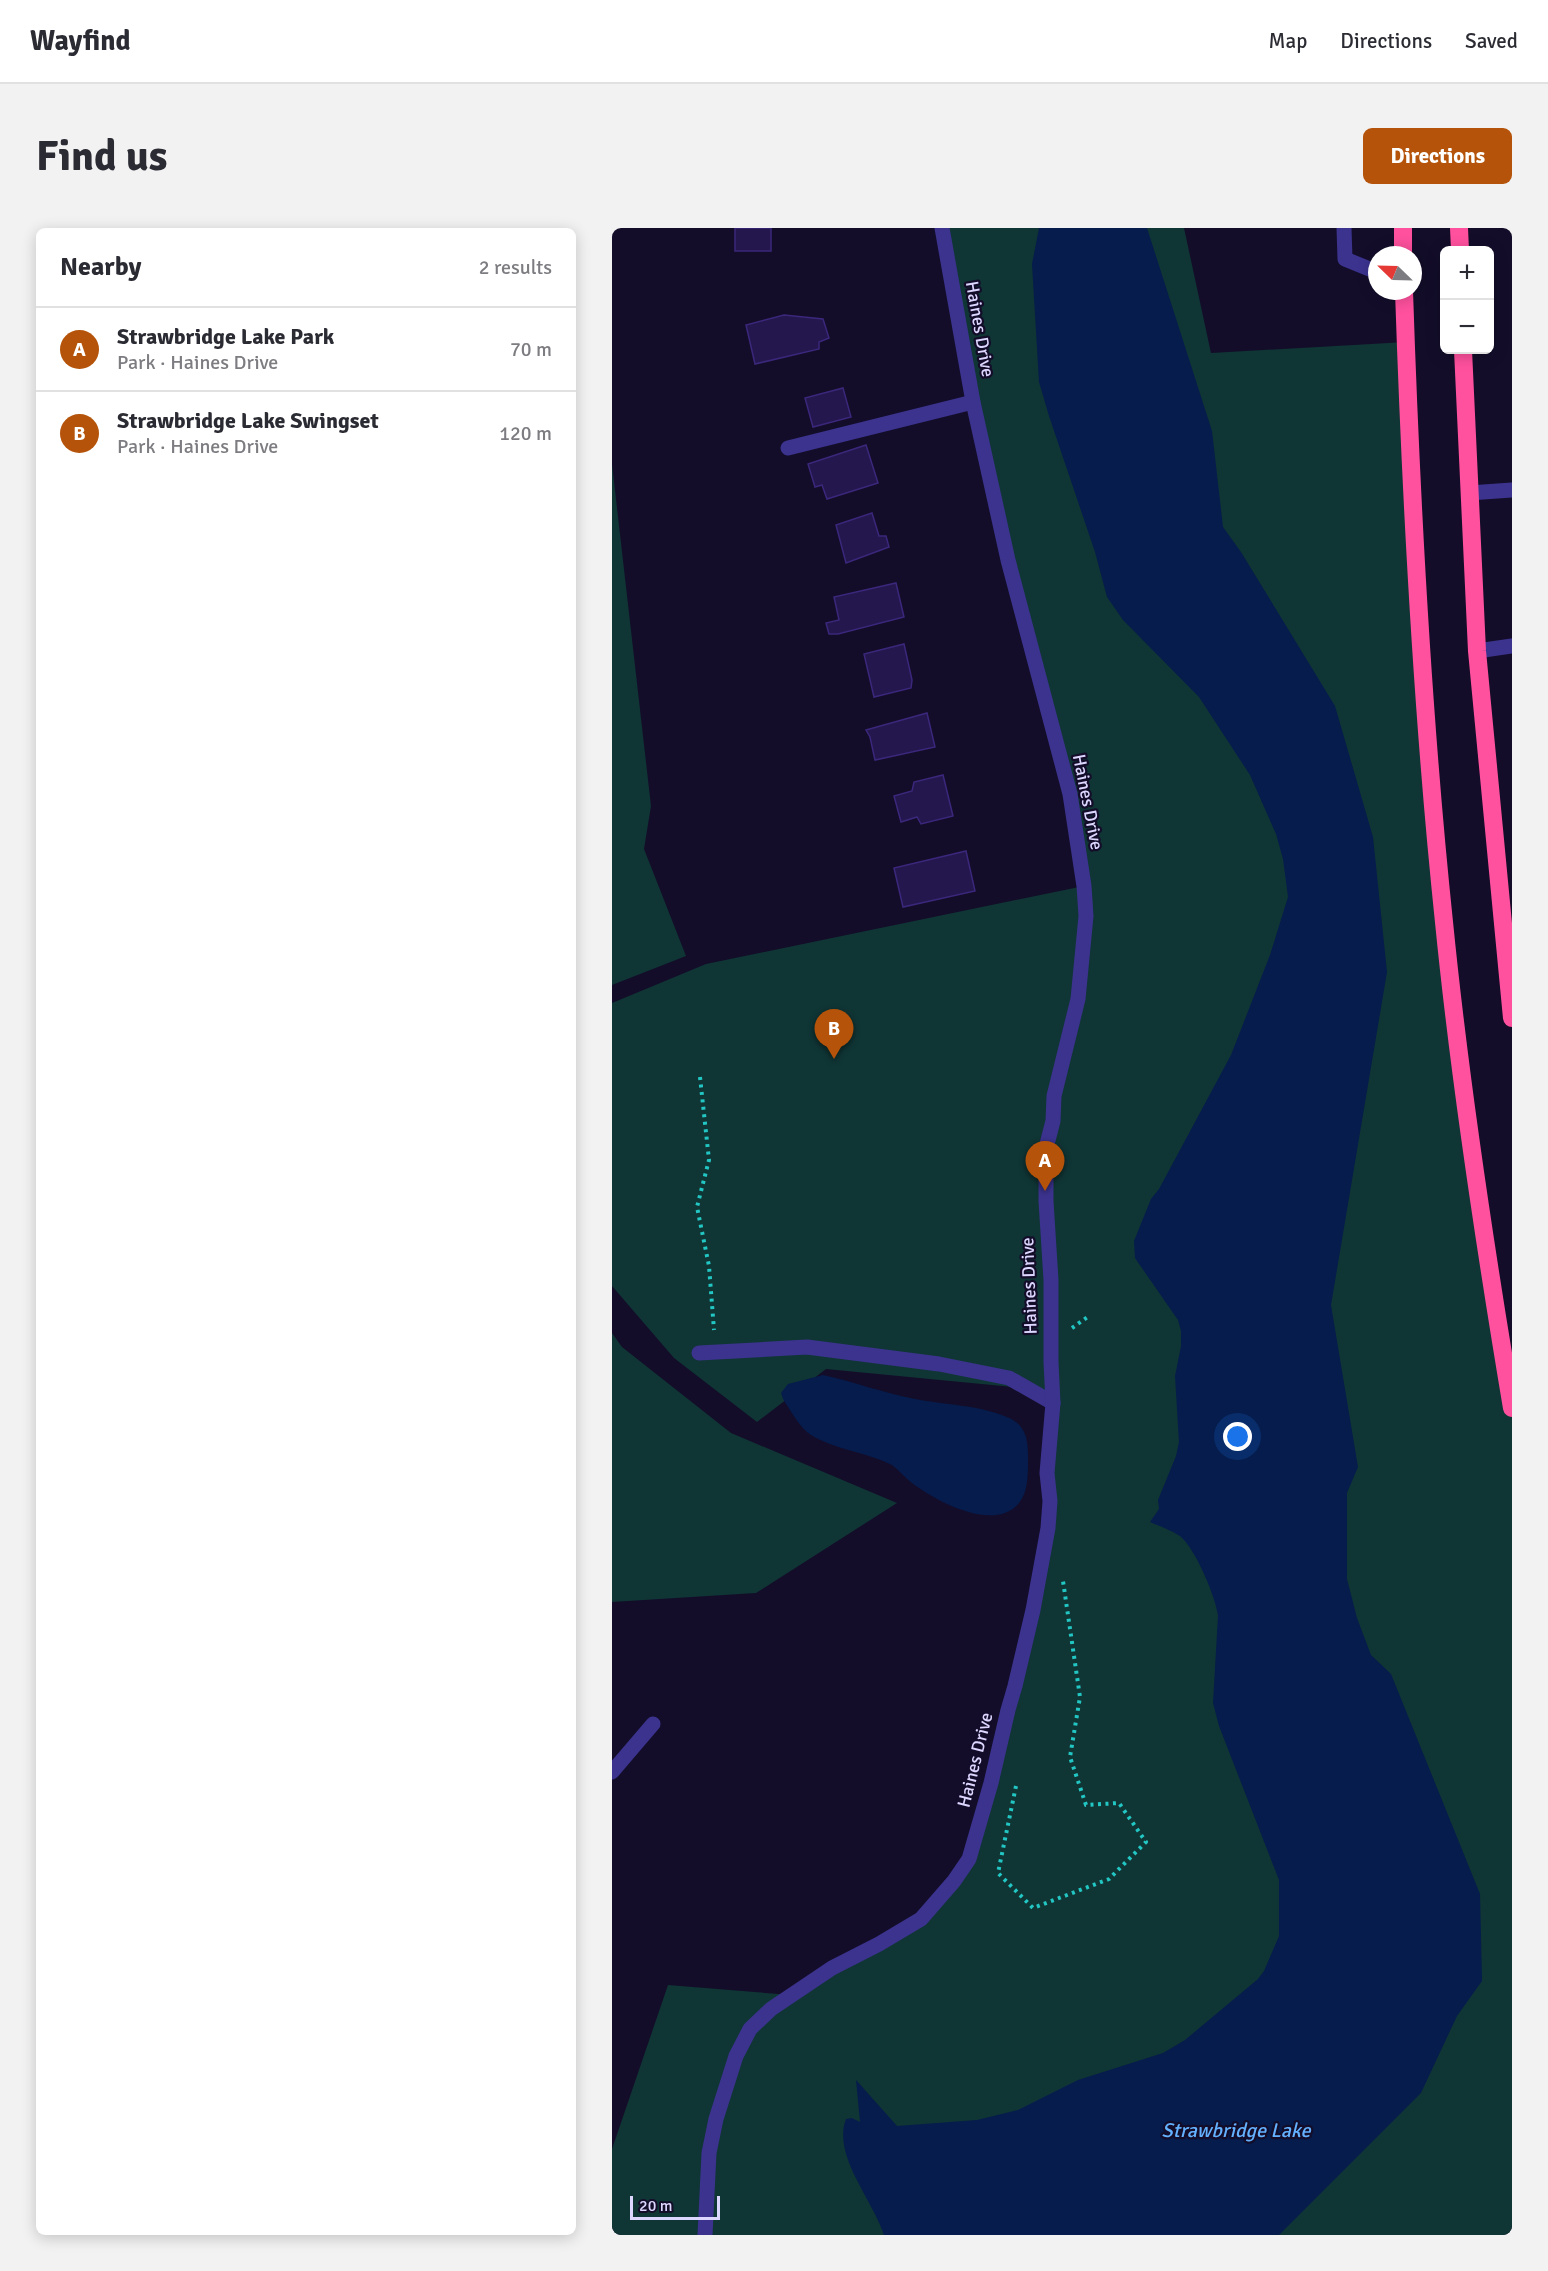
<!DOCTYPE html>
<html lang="en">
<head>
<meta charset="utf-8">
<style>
  body { margin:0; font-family:Signika,sans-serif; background:#f2f2f3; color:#2b2b33 }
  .controls { position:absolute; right:18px; top:18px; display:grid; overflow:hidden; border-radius:9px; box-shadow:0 3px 15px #0003 }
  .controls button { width:54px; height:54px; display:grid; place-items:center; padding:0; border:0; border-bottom:2px solid #e1e1e2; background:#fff; color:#2b2b33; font:30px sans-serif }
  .compass { position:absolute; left:756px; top:18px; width:54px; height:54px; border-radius:50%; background:#fff; box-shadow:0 3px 15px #0003; rotate:293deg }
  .scale { position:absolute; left:18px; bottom:15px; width:90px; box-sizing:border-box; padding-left:6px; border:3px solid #ddd6ff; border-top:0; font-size:16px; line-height:21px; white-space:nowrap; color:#ddd6ff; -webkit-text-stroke:4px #130d2a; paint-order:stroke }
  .you { position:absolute; left:626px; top:1209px; width:21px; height:21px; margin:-15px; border:4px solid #fff; border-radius:50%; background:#1a73e8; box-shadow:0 0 0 9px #1a73e833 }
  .badge { display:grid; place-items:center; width:39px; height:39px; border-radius:50%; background:#b45309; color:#fff; font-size:20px; font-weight:700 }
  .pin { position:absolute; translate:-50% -50px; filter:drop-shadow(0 2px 3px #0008) }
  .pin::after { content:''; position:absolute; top:32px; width:21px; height:18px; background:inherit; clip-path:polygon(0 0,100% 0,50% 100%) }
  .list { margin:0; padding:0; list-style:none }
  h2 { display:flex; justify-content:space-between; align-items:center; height:78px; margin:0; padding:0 24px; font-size:26px }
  h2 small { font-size:20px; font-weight:400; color:#7c7c81 }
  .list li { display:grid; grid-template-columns:39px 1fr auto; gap:18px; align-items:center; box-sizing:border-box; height:84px; padding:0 24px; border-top:2px solid #e1e1e2 }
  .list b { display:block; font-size:22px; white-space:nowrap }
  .list p { margin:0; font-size:20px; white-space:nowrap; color:#7c7c81 }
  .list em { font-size:20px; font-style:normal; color:#7c7c81 }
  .map { position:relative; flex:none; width:900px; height:2007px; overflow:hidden; border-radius:9px }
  header { display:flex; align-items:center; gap:36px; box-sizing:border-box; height:84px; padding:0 30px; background:#fff; border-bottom:2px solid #e1e1e2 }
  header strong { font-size:28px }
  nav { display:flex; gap:33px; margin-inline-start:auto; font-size:21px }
  .intro { display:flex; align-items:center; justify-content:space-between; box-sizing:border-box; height:144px; padding:0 36px }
  h1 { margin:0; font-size:42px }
  .button { padding:15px 27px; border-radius:9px; background:#b45309; color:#fff; font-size:21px; font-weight:700 }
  main { display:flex; gap:36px; padding:0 36px }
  aside { flex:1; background:#fff; border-radius:9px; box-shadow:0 3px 15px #0003 }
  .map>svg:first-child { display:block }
  .green { fill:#103535 }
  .water { fill:#051c4c }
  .building { fill:#24174d; stroke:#3b277b; stroke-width:1.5 }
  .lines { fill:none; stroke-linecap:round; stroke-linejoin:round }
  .path { stroke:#22c7c4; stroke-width:4; stroke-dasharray:3 4.5; stroke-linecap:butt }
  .minor { stroke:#3b338e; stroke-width:15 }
  .highway { stroke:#ff519e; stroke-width:18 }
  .labels { text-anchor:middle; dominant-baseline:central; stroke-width:4.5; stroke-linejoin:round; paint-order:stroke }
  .street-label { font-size:18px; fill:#ddd6ff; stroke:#130d2a }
  .water-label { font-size:20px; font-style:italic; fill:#64b1ff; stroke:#130d2a }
</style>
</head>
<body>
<header>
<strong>Wayfind</strong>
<nav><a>Map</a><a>Directions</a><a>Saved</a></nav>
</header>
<div class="intro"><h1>Find us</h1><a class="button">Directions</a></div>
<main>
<aside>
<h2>Nearby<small>2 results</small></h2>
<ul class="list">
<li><span class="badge">A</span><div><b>Strawbridge Lake Park</b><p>Park · Haines Drive</p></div><em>70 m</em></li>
<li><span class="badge">B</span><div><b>Strawbridge Lake Swingset</b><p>Park · Haines Drive</p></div><em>120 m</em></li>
</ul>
</aside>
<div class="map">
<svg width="900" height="2007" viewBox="0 0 900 2007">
  <rect width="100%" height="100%" fill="#130d2a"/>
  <g class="green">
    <polygon points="332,0 572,0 599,125 794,114 815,499 900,1180 900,2007 0,2007 0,1921 56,1757 179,1767 309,1691 357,1631 436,1300 441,1163 214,1141 145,1194 62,1130 0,1058 0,775 94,736 472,658 379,253"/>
    <polygon points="0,236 39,578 32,621 74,728 0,757"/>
    <polygon points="0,1105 10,1119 119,1205 285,1275 144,1365 0,1374"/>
  </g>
  <g class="water">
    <path d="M427,0H535L600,203L611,299L629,324L723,478L761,609L775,744L719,1077L746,1239L735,1265V1351L745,1390L759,1427L779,1446L868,1666L870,1753L845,1788L809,1865L667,2007H272C261,1972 220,1927 234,1891L240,1890L248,1894L244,1852L285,1898L365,1892L406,1882L466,1852L551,1825L573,1812L646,1751L652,1743L667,1708V1652L607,1498L601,1475L606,1388C604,1369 583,1320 568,1308C559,1302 547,1298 538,1294L547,1281L546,1272L564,1228L567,1214L563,1148L569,1118V1103L566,1092L523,1030L522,1013L539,971L547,961L619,827L658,727L676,669L671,631L664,606L638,547L587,469L511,392L495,369L483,324L437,188L427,154L420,36Z"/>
    <path d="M211,1147C242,1154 272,1165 303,1171C333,1177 369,1177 397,1190C413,1197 416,1211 416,1227C416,1242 417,1263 407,1275C382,1305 324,1273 300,1255C293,1250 287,1242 280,1237C254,1224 224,1222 199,1207C187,1199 179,1183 171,1171L169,1165L176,1156Z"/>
  </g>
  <g class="building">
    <rect x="123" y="0" width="36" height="23"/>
    <polygon points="172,87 211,91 217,110 207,114 207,121 143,136 134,97"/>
    <polygon points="231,160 239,189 201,199 193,170"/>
    <polygon points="254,217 266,255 215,271 210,257 203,259 196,236"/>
    <polygon points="260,285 267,308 274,308 277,319 234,335 224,297"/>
    <polygon points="284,355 292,389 226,406 217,406 214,395 227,392 222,369"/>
    <polygon points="292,416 300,452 299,460 262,469 252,426"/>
    <polygon points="315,485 323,519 263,532 258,509 254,502"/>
    <polygon points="331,547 341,588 309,596 305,589 289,594 282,568 300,563 302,554"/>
    <polygon points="354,623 363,663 291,679 282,640"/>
  </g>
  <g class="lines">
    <g class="path">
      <polyline points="88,849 97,932 85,979 97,1038 102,1102"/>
      <polyline points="460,1100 477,1088"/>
      <polyline points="404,1558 386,1645 421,1680 497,1651 534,1614 507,1575 474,1577 458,1529 468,1469 451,1353"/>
    </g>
    <g class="minor">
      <polyline points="732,0 733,31 765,44"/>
      <polyline points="176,220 361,174"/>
      <polyline points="857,265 900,262"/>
      <polyline points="865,423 900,418"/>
      <polyline points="87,1125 195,1119 327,1136 397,1150 441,1175"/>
      <polyline points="0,1544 41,1496"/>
      <polyline points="93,2007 97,1925 104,1891 124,1828 138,1801 159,1781 220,1740 267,1716 309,1691 342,1653 357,1631 379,1555 396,1482 403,1458 421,1382 436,1300 438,1273 435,1245 441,1175 439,1134 439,1052 434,973 434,920 441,893 442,868 466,771 474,688 472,658 458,566 396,332 361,174 330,0"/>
    </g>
    <g class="highway">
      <polyline points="791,0 791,27"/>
      <polyline points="847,0 848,22"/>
      <path d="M792,63C799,274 810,484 832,694C848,856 873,1019 900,1180"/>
      <polyline points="851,122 865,423 900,790"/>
    </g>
  </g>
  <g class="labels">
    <g class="street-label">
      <text transform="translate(368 101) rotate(80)">Haines Drive</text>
      <text transform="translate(476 574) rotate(79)">Haines Drive</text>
      <text transform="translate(417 1058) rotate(-92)">Haines Drive</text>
      <text transform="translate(363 1532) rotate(-76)">Haines Drive</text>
    </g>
    <g class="water-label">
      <text x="624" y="1902">Strawbridge Lake</text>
    </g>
  </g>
</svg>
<div class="controls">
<button>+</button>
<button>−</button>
</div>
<svg class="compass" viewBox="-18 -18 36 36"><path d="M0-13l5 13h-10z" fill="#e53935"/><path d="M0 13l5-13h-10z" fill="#7c7c81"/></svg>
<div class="scale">20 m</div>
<div class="you"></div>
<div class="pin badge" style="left:433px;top:963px">A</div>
<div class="pin badge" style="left:222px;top:831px">B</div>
</div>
</main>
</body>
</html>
